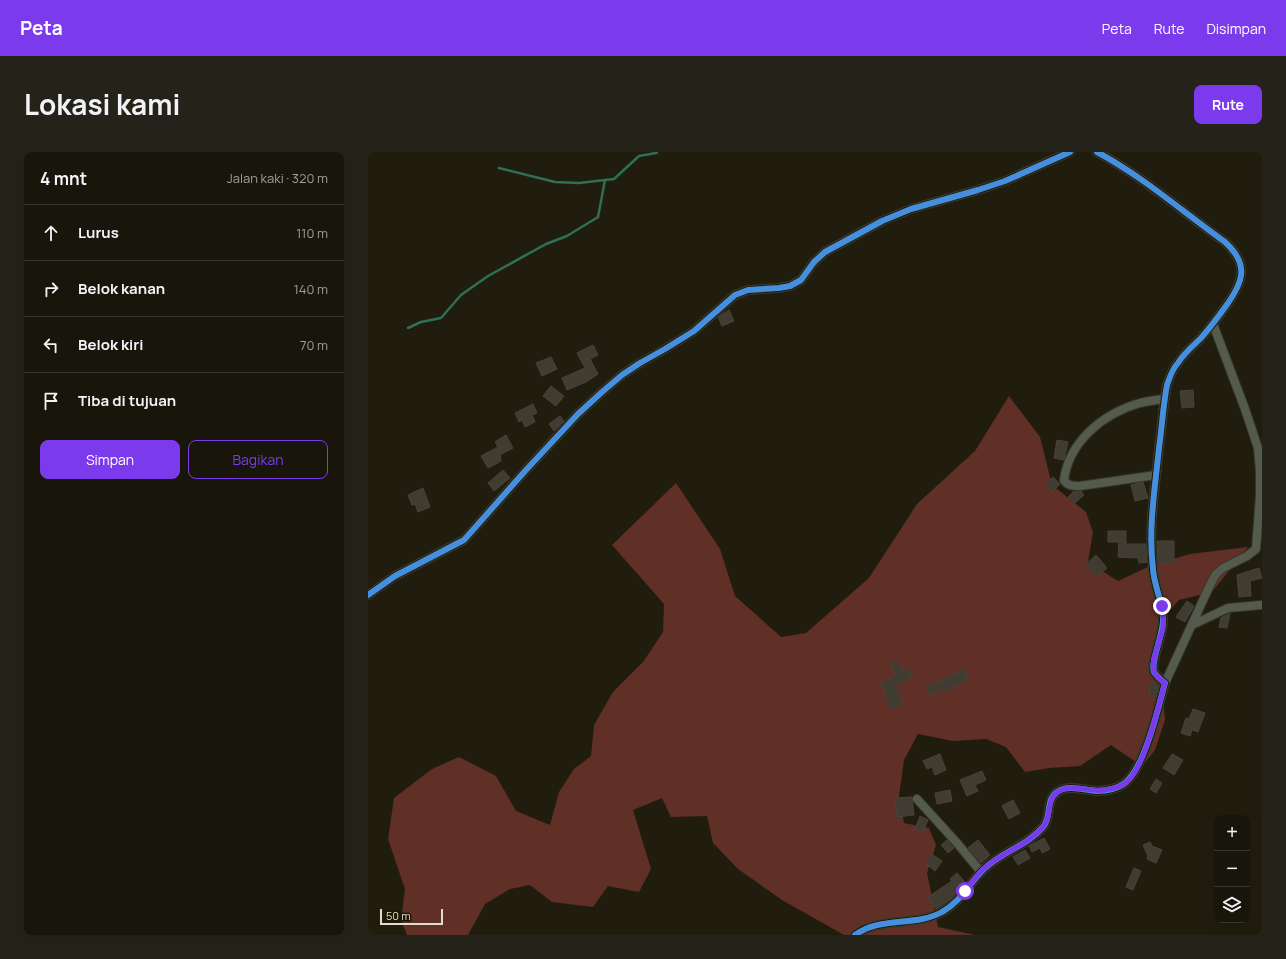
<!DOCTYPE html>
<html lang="id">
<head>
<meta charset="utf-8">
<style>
  body { margin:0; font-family:Manrope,sans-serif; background:#252319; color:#f1f3f6 }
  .controls { position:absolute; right:12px; bottom:12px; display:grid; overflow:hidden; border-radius:8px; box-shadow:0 4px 16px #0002 }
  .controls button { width:36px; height:36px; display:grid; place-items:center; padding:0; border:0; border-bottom:1px solid #36352c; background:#18160b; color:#f1f3f6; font:20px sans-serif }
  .scale { position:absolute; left:12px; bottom:10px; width:63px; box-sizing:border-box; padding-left:4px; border:2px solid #e1ded0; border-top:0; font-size:11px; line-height:14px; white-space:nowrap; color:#e1ded0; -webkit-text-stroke:3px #1d1802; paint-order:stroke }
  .stop { position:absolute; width:12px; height:12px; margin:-9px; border:3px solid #7c3aed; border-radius:50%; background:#fff }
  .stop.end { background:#7c3aed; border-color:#fff; box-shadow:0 1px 4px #0008 }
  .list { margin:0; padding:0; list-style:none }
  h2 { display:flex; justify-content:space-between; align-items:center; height:52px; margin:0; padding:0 16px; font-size:17px }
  h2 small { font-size:13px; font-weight:400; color:#9f9f9d }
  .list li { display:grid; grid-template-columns:26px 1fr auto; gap:12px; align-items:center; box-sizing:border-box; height:56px; padding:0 16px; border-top:1px solid #36352c }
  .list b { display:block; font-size:15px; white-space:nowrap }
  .list em { font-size:13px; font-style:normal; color:#9f9f9d }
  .actions { display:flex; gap:8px; padding:12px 16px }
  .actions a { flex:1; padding:9px 0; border:1px solid #7c3aed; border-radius:8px; text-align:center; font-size:14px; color:#7c3aed }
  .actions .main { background:#7c3aed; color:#fff }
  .icon { flex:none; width:22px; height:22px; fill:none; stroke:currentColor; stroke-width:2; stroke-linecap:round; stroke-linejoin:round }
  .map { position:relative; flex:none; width:894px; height:783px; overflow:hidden; border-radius:8px }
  header { display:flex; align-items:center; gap:24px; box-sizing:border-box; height:56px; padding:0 20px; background:#7c3aed; color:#fff }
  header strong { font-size:19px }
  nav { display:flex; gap:22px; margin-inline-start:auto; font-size:14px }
  .intro { display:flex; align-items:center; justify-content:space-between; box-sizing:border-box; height:96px; padding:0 24px }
  h1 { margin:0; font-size:28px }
  .button { padding:10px 18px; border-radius:8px; background:#7c3aed; color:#fff; font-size:14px; font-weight:700 }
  main { display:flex; gap:24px; padding:0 24px }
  aside { flex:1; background:#18160b; border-radius:8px; box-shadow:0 4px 16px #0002 }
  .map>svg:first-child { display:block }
  .forest { fill:#602f25 }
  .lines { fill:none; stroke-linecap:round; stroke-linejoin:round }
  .stream { stroke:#2f6f56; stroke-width:2.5 }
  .building { fill:#413c32; stroke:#48433a }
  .minor-casing { stroke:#39372c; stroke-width:10 }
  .minor { stroke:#545a4c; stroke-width:8 }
  .cycleway-casing { stroke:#1d1802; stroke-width:8 }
  .cycleway { stroke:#468fdf; stroke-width:6 }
  .route { stroke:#7c3aed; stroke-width:5 }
</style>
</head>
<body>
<header>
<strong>Peta</strong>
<nav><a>Peta</a><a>Rute</a><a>Disimpan</a></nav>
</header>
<div class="intro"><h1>Lokasi kami</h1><a class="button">Rute</a></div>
<main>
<aside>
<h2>4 mnt<small>Jalan kaki · 320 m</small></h2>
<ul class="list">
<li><svg class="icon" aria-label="ahead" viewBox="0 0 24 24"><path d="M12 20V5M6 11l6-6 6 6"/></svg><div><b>Lurus</b></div><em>110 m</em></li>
<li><svg class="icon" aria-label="right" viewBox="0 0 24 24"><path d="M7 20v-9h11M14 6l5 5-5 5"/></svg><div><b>Belok kanan</b></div><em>140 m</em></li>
<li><svg class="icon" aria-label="left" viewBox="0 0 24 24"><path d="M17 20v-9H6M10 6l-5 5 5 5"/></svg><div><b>Belok kiri</b></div><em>70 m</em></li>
<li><svg class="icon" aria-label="arrive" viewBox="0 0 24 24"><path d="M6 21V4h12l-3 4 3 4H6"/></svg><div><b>Tiba di tujuan</b></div></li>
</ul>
<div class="actions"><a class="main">Simpan</a><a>Bagikan</a></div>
</aside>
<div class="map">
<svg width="894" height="783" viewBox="0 0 894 783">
  <rect width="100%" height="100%" fill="#201d0f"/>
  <polygon class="forest" points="641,244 672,285 684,333 718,360 725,380 720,410 750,429 782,414 822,402 880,395 844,440 811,448 792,470 784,519 795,548 797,568 787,598 774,614 743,593 712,614 681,616 657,620 638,595 618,587 585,589 550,582 536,608 531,644 536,671 561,676 568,693 559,721 570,775 607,783 476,783 414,748 370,717 345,691 339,664 303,665 294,646 265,658 283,717 271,740 240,734 225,755 184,750 162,733 142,737 117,752 100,783 39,783 33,768 37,737 20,687 26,646 64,617 91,605 128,624 148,659 182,673 191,640 206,617 223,604 226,573 245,540 275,510 295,480 296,452 244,393 308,331 352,397 367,444 413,485 438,481 501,426 549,352 607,299"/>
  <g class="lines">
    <g class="stream">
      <polyline points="131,16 187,30 211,31 246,27 271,4 288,1 289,0"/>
      <polyline points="40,176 53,170 73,166 93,143 120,124 178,92 199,84 230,65 237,28"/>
    </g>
  </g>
  <g class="building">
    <polygon points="361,158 366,169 354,174 350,165"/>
    <polygon points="225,193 230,203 222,207 230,222 218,230 199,238 194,226 217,216 209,201"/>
    <polygon points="183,205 189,217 174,224 168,211"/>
    <polygon points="183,234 196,244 188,254 175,244"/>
    <polygon points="825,238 826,255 814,256 812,239"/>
    <polygon points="165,252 169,261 164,263 167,270 157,275 154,268 151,270 147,261"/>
    <polygon points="192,264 196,269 186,279 181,272"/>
    <polygon points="138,283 145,296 132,303 133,309 120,316 113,304 130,295 127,290"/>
    <polygon points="689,288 700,290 696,308 686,306"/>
    <polygon points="135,318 142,326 126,339 120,331"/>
    <polygon points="685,325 692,332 684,340 677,333"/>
    <polygon points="775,330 780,346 767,349 763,333"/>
    <polygon points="55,336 62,355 50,360 47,352 44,353 40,343"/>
    <polygon points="706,339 713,339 716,343 707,351 700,345"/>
    <polygon points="740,379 758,379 758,392 778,392 779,410 771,411 770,406 750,405 751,390 740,390"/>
    <polygon points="789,389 806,389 806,411 790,411"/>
    <polygon points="728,403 739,416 728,425 717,413"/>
    <polygon points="891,416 894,426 882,429 883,444 871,445 869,423"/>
    <polygon points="819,449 826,454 817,470 808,465"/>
    <polygon points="862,461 859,476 851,475 853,466"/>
    <polygon points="529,509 535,520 540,517 545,524 528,535 535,552 523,557 516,542 518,542 513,530 528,524 522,512"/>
    <polygon points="596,517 601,527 575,541 574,537 562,543 558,534 568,530 568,531"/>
    <polygon points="781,531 788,531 791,533 788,544 782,544"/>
    <polygon points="825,557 837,561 830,580 824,578 822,584 813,581 818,566 821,567"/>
    <polygon points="572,602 578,618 567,623 564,615 559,617 555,609"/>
    <polygon points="804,602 815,608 806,623 795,616"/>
    <polygon points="614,619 618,628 607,633 610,639 599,644 592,628"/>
    <polygon points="788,627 794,631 788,641 782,637"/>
    <polygon points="582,638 584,649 569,652 567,641"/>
    <polygon points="544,645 546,663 529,665 527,646"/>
    <polygon points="645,648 652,661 641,667 634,654"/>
    <polygon points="552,664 560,668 555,680 547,677"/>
    <polygon points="676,686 682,697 674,701 672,696 664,700 661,694"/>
    <polygon points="579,688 586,696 580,701 573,693"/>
    <polygon points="610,688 622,703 613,711 600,696"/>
    <polygon points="782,690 784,694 794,698 788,711 779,707 780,704 775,693"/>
    <polygon points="657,698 662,706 650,713 645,705"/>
    <polygon points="564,702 574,709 567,719 557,711"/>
    <polygon points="766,716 773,719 765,738 758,735"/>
    <polygon points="589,721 597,730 583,747 568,757 560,745 584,729 582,727"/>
  </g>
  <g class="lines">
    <g class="minor-casing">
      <g id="minor">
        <path d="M788,323L712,334C706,334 699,334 696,328C701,289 736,261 772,251C780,249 788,248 796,247"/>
        <polyline points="0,443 27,424 96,388 158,318 210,262 234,240 254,223 272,211 297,197 326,179 367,143 380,138 411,136 422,134 433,128 446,110 457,100 514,69 543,57 610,38 637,29 702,0"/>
        <polyline points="824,473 860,456 893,453"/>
        <polyline points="797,531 842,433 848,422 855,416 879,404 888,397 892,344 892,319 890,296 877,257 845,172"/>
        <polyline points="549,647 589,691 613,720"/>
        <path d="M487,783C512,764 547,775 574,760C593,750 601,731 616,717C633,700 659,694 675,675C684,665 677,649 689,640C699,632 717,638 728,639C738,639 749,637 757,631C777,615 790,556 797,531C793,528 789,525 786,520C782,510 796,481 795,467C795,450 786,434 785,417C780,377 787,336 791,296C794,275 795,254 799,233C802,225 804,217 810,211C816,201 825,194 833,186C842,176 850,165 858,154C875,130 882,113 857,90C815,60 774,24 729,0"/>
      </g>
    </g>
    <use href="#minor" class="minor"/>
    <g class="cycleway-casing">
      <g id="cycleway">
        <polyline points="0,443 27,424 96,388 158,318 210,262 234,240 254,223 272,211 297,197 326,179 367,143 380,138 411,136 422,134 433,128 446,110 457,100 514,69 543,57 610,38 637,29 702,0"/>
        <path d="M487,783C512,764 547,775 574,760C593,750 601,731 616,717C633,700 659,694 675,675C684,665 677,649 689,640C699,632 717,638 728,639C738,639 749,637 757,631C777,615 790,556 797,531C793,528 789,525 786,520C782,510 796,481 795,467C795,450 786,434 785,417C780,377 787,336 791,296C794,275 795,254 799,233C802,225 804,217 810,211C816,201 825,194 833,186C842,176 850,165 858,154C875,130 882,113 857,90C815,60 774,24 729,0"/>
      </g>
    </g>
    <use href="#cycleway" class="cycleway"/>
  </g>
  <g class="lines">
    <path class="route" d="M597,739C604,730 610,721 619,714C636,700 659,693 674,676C685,665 677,647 691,639C702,632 723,640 736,638C745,637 754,635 761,628C779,607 789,558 797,531C793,528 788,525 786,519C782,509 793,488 795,476C796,468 795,461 794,454"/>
  </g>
</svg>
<div class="controls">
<button>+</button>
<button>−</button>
<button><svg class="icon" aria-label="layers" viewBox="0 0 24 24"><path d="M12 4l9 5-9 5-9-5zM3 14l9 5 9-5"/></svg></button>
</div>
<div class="scale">50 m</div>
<div class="stop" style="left:597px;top:739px"></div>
<div class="stop end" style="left:794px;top:454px"></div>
</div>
</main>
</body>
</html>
